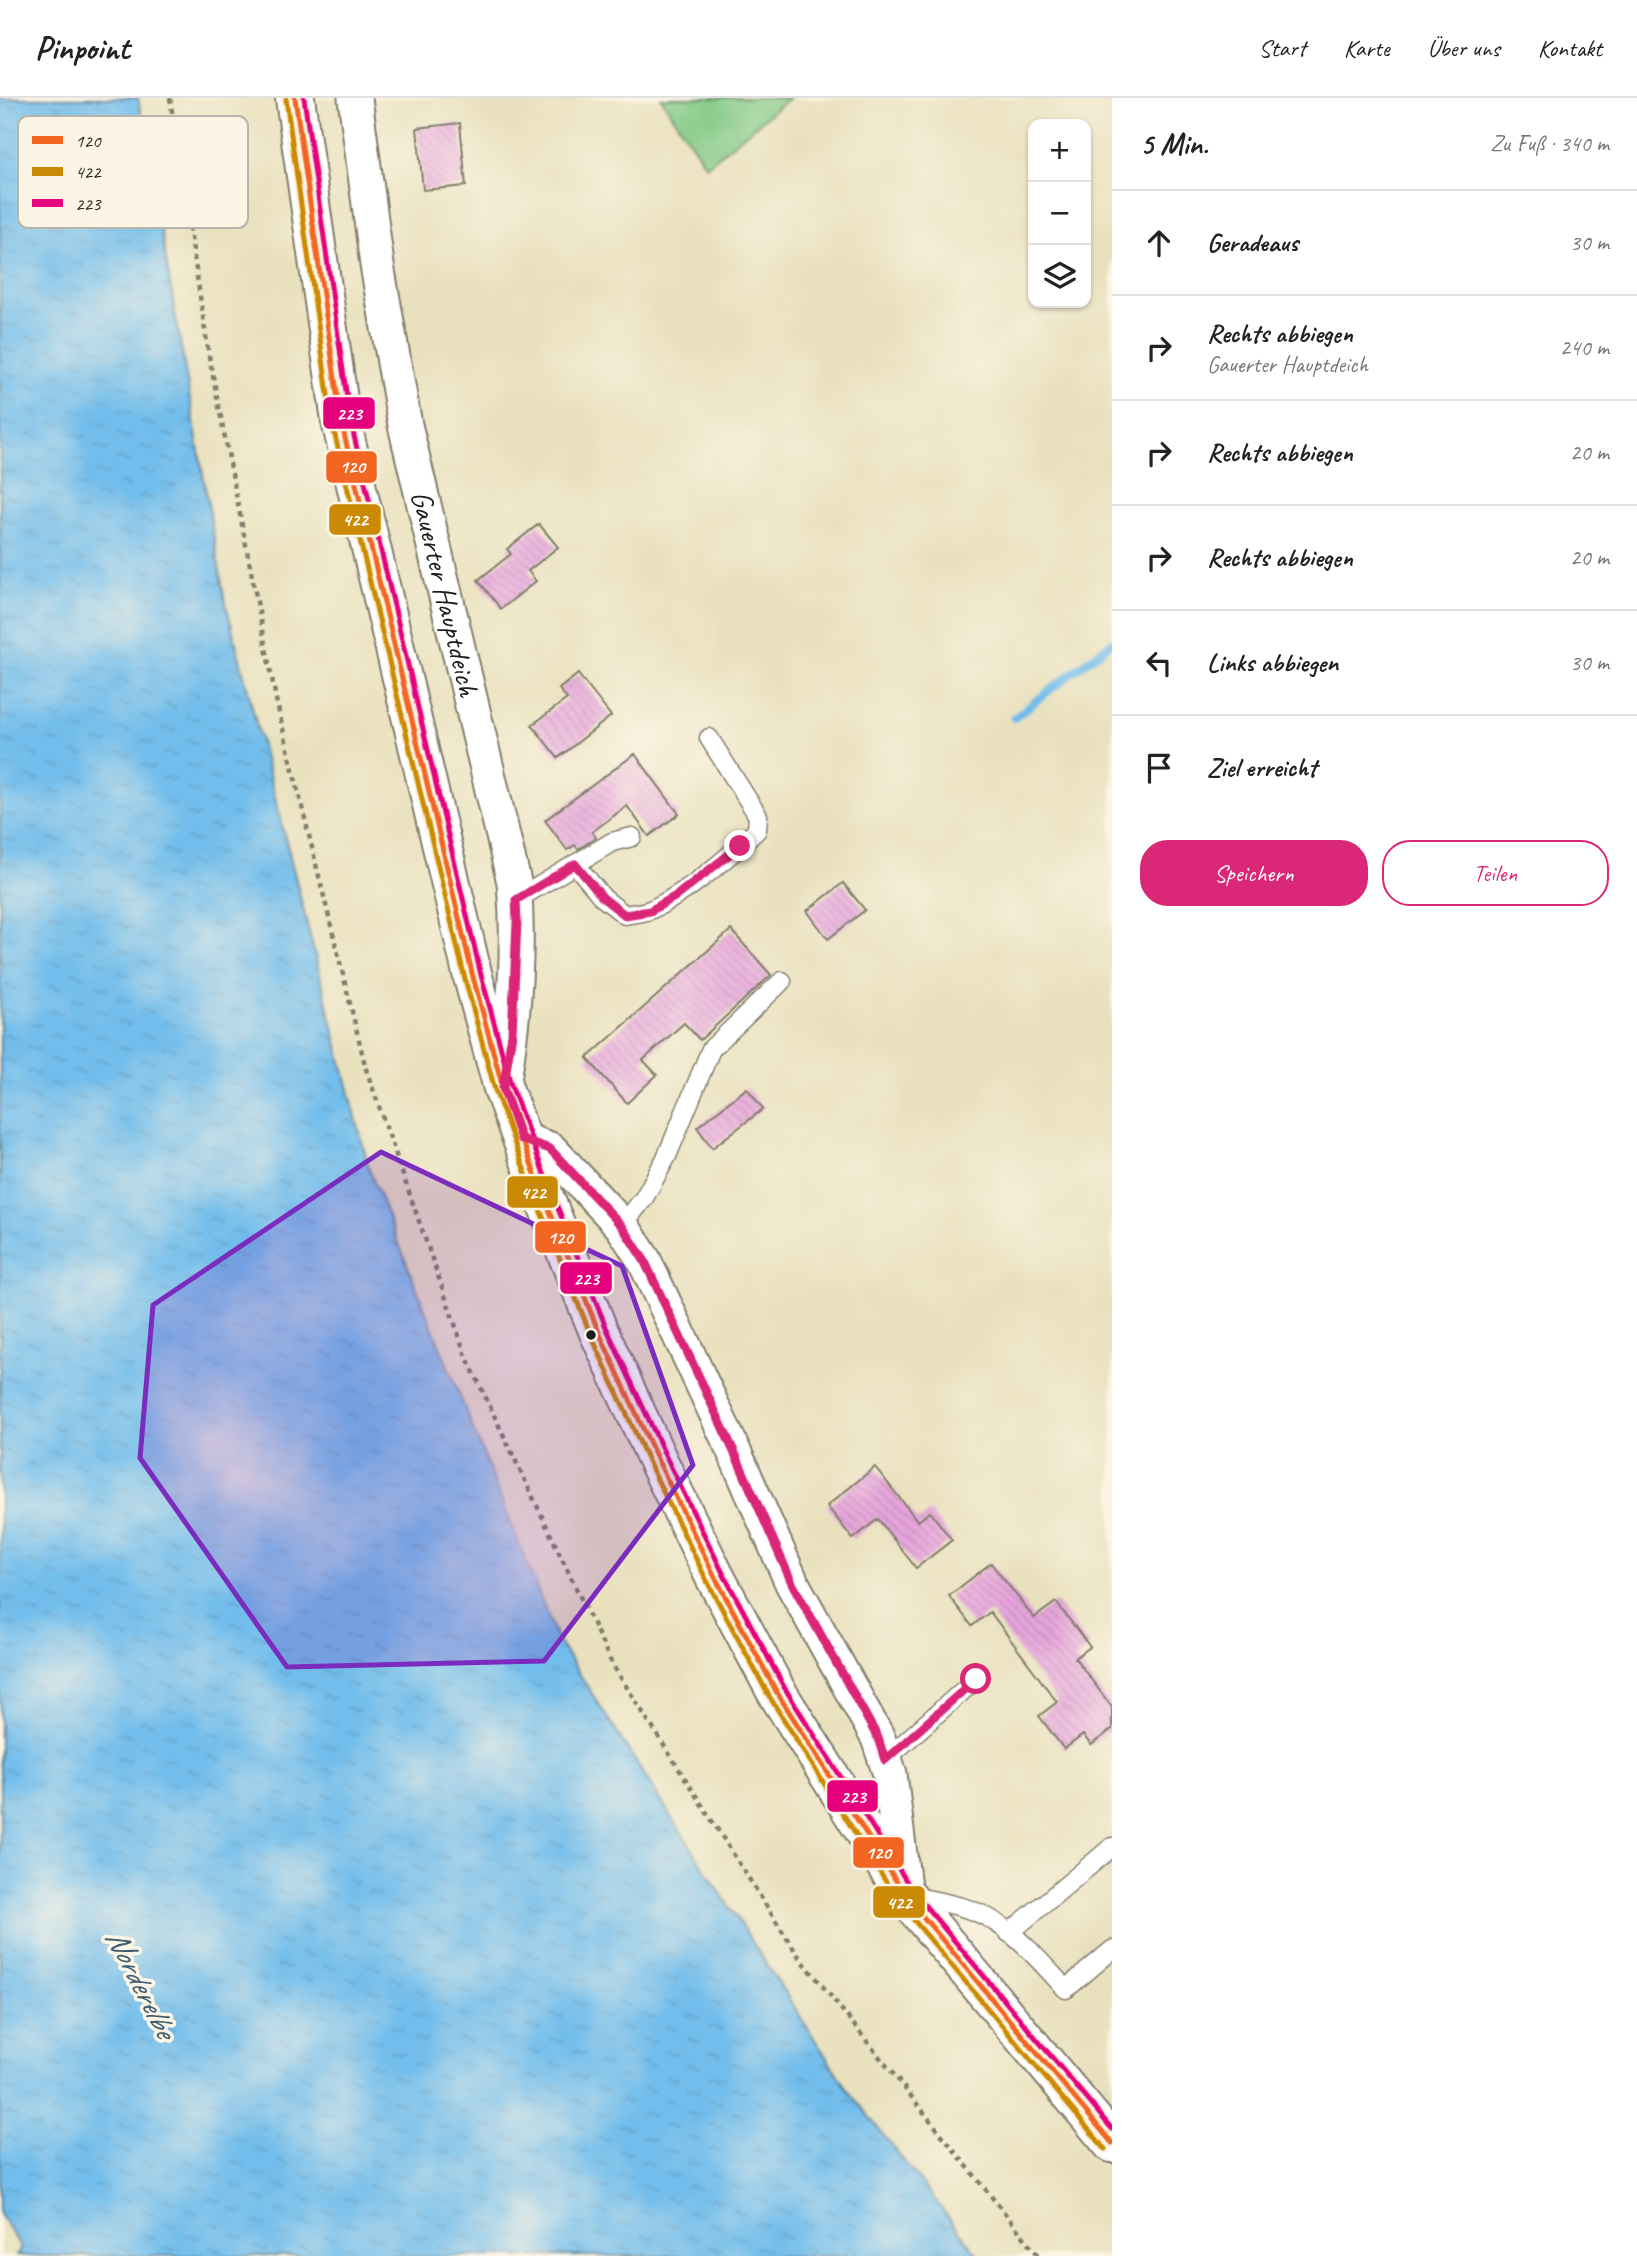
<!DOCTYPE html>
<html lang="de">
<head>
<meta charset="utf-8">
<style>
  body { margin:0; font-family:Caveat,sans-serif; background:#f2f2f2; color:#222 }
  .controls { position:absolute; right:21px; top:21px; display:grid; overflow:hidden; border-radius:14px; box-shadow:0 2px 5px #0004 }
  .controls button { width:63px; height:63px; display:grid; place-items:center; padding:0; border:0; border-bottom:2px solid #e0e0e0; background:#fff; color:#222; font:35px sans-serif }
  .stop { position:absolute; width:21px; height:21px; margin:-16px; border:5px solid #db2777; border-radius:50%; background:#fff }
  .stop.end { background:#db2777; border-color:#fff; box-shadow:0 2px 7px #0008 }
  .list { margin:0; padding:0; list-style:none }
  h2 { display:flex; justify-content:space-between; align-items:center; height:91px; margin:0; padding:0 28px; font-size:30px }
  h2 small { font-size:23px; font-weight:400; color:#767676 }
  .list li { display:grid; grid-template-columns:46px 1fr auto; gap:21px; align-items:center; box-sizing:border-box; height:105px; padding:0 28px; border-top:2px solid #e0e0e0 }
  .list b { display:block; font-size:26px; white-space:nowrap }
  .list p { margin:0; font-size:23px; white-space:nowrap; color:#767676 }
  .list em { font-size:23px; font-style:normal; color:#767676 }
  .actions { display:flex; gap:14px; padding:21px 28px }
  .actions a { flex:1; padding:16px 0; border:2px solid #db2777; border-radius:28px; text-align:center; font-size:24px; color:#db2777 }
  .actions .main { background:#db2777; color:#fff }
  .icon { flex:none; width:38px; height:38px; fill:none; stroke:currentColor; stroke-width:2; stroke-linecap:round; stroke-linejoin:round }
  .map { position:relative; flex:none; width:1112px; height:2158px; overflow:hidden }
  header { display:flex; align-items:center; gap:42px; box-sizing:border-box; height:98px; padding:0 35px; background:#fff; border-bottom:2px solid #e0e0e0 }
  header strong { font-size:33px }
  nav { display:flex; gap:38px; margin-inline-start:auto; font-size:24px }
  main { display:flex }
  aside { flex:1; background:#fff }
  .map>svg:first-child { display:block }
  .grass { fill:#81c985; stroke:#4e7250; stroke-width:2 }
  .water { fill:url(#water-ripples); stroke:#476c84; stroke-width:2 }
  .lines { fill:none; stroke-linecap:round; stroke-linejoin:round }
  .stream { stroke:#72bdeb; stroke-width:8 }
  .building { fill:url(#building-back-hatch) }
  .service-casing { stroke:#827e6d; stroke-width:21 }
  .minor-casing { stroke:#827e6d; stroke-width:37 }
  .tertiary-casing { stroke:#827e6d; stroke-width:42 }
  .path { stroke:#827e6d; stroke-width:4.5; stroke-dasharray:5 5; stroke-linecap:butt }
  .service { stroke:#fff; stroke-width:18 }
  .minor { stroke:#fff; stroke-width:33 }
  .tertiary { stroke:#fff; stroke-width:38 }
  .bus-1-casing { stroke:#fcf5e5; stroke-width:10 }
  .bus-2-casing { stroke:#fcf5e5; stroke-width:10 }
  .bus-3-casing { stroke:#fcf5e5; stroke-width:10 }
  .bus-1 { stroke:#f26522; stroke-width:5 }
  .bus-2 { stroke:#cb8a06; stroke-width:5 }
  .bus-3 { stroke:#e5007d; stroke-width:5 }
  .route { stroke:#db2777; stroke-width:9 }
  .marked { fill:#7b2cbf; fill-opacity:0.2; stroke:#7b2cbf; stroke-width:5; stroke-linejoin:round }
  .bus-dot { fill:#1c1c1c; stroke:#fcf5e5; stroke-width:2.5 }
  .labels { text-anchor:middle; dominant-baseline:central; stroke-width:7; stroke-linejoin:round; paint-order:stroke }
  .street-label { font-size:30px; fill:#1c1c1c; stroke:#fcf5e5 }
  .water-label { font-size:32px; font-style:italic; fill:#3e5c6f; stroke:#fcf5e5 }
  .key { fill:#fcf5e5; stroke:#b9b4a9; stroke-width:2 }
  .key-label { font-size:19px; fill:#1c1c1c }
  .line-badge { stroke:#fcf5e5; stroke-width:2.5 }
  .badge-label { font-size:19px; text-anchor:middle; font-weight:bold; fill:#fff }
</style>
</head>
<body>
<header>
<strong>Pinpoint</strong>
<nav><a>Start</a><a>Karte</a><a>Über uns</a><a>Kontakt</a></nav>
</header>
<main>
<div class="map">
<svg width="1112" height="2158" viewBox="0 0 1112 2158">
  <defs>
    <pattern id="water-ripples" width="26" height="14" patternUnits="userSpaceOnUse" patternTransform="scale(1.75)"><rect width="26" height="14" fill="#72bdeb"/><path d="M2 4q2-2 4 0t4 0M15 11q2-2 4 0t4 0" fill="none" stroke="#62a2c9"/></pattern>
    <pattern id="building-back-hatch" width="6" height="6" patternUnits="userSpaceOnUse" patternTransform="scale(1.75)"><rect width="6" height="6" fill="#e6a4db"/><path d="M-1 5l2 2M0 0l6 6M5-1l2 2" fill="none" stroke="#c58dbb"/></pattern>
  </defs>
  <rect width="100%" height="100%" fill="#fcf5e5"/>
  <filter id="ink" filterUnits="userSpaceOnUse"><feTurbulence type="fractalNoise" baseFrequency=".0143" numOctaves="2"/><feDisplacementMap in="SourceGraphic" scale="14" xChannelSelector="R" yChannelSelector="G"/><feConvolveMatrix kernelMatrix="1 2 1 2 8 2 1 2 1" color-interpolation-filters="sRGB"/></filter>
  <filter id="wash" filterUnits="userSpaceOnUse"><feTurbulence type="fractalNoise" baseFrequency=".00686" numOctaves="4" result="noise"/><feDisplacementMap in="SourceGraphic" scale="28" xChannelSelector="R" yChannelSelector="G"/><feGaussianBlur stdDeviation="1.57" result="paint"/><feColorMatrix in="noise" values="0 0 0 0 0 0 0 0 0 0 0 0 0 0 0 0 0 1.4 0 .05"/><feComposite in="paint" operator="in"/></filter>
  <g filter="url(#wash)">
    <rect width="100%" height="100%" fill="#e9e1be"/>
    <polygon class="grass" points="661,0 789,0 706,68"/>
    <polygon class="water" points="0,0 138,0 224,498 369,1071 558,1543 847,1991 979,2158 16,2158 21,2151 0,2116"/>
    <g class="lines">
      <polyline class="stream" points="1014,620 1112,544"/>
    </g>
    <g id="blocks">
      <g class="building">
        <polygon points="460,25 466,88 423,92 417,30"/>
        <polygon points="539,426 558,449 528,473 536,483 501,511 478,482 511,456 507,451"/>
        <polygon points="578,576 611,618 558,660 532,627 567,601 559,591"/>
        <polygon points="635,656 679,716 649,738 627,708 592,734 596,740 578,751 575,747 567,752 545,722"/>
        <polygon points="843,785 865,812 828,841 807,813"/>
        <polygon points="731,832 771,877 700,942 684,925 643,962 657,977 627,1005 587,960"/>
        <polygon points="747,990 763,1011 712,1050 697,1029"/>
        <polygon points="875,1369 918,1423 930,1414 952,1442 916,1470 878,1421 853,1441 827,1408"/>
        <polygon points="991,1465 1034,1520 1056,1504 1090,1549 1075,1560 1112,1609 1112,1631 1091,1647 1083,1637 1064,1651 1039,1618 1057,1604 990,1514 972,1528 949,1498"/>
      </g>
    </g>
  </g>
  <g filter="url(#ink)">
    <use href="#blocks" fill-opacity="0" stroke="#827e6d" stroke-width="2"/>
    <g class="lines">
      <g class="service-casing">
        <g id="service">
          <path d="M575,766L603,800L625,817C634,815 644,815 652,811C686,796 730,758 757,732L758,718L709,640"/>
          <polyline points="516,802 612,744 632,739"/>
          <polyline points="622,1128 644,1100 667,1058 711,951 782,883"/>
          <polyline points="885,1662 976,1581"/>
          <path d="M912,1798C939,1804 972,1808 995,1824C1022,1841 1044,1868 1066,1891L1112,1852"/>
          <polyline points="1009,1835 1112,1749"/>
        </g>
      </g>
      <g class="minor-casing">
        <g id="minor">
          <path id="s1" d="M355,0L377,167L405,327L514,784C520,851 514,921 503,988"/>
          <polyline points="521,1041 550,1051 622,1128 644,1162 737,1360 792,1485 878,1640 890,1676 905,1797"/>
        </g>
      </g>
      <g class="tertiary-casing">
        <polyline id="tertiary" points="295,0 341,323 473,879 503,990 538,1084 598,1232 658,1363 715,1479 776,1593 905,1797 1112,2045"/>
      </g>
      <polyline class="path" points="170,0 209,258 277,606 366,971 466,1258 612,1566 797,1856 1039,2158"/>
      <use href="#service" class="service"/>
      <use href="#minor" class="minor"/>
      <use href="#tertiary" class="tertiary"/>
      <g class="bus-1-casing">
        <polyline id="bus-1" points="295,0 341,323 473,879 503,990 538,1084 598,1232 658,1363 715,1479 776,1593 905,1797 1112,2045"/>
      </g>
      <g class="bus-2-casing">
        <polyline id="bus-2" points="286,1 332,325 465,881 495,992 530,1087 590,1235 650,1367 707,1483 769,1598 898,1803 1105,2051"/>
      </g>
      <g class="bus-3-casing">
        <polyline id="bus-3" points="304,0 350,321 481,877 511,987 546,1081 606,1229 666,1359 723,1475 784,1589 912,1792 1112,2031"/>
      </g>
      <use href="#bus-1" class="bus-1"/>
      <use href="#bus-2" class="bus-2"/>
      <use href="#bus-3" class="bus-3"/>
    </g>
  </g>
  <g class="lines" filter="url(#ink)">
    <polyline class="route" points="740,748 676,798 650,813 625,817 603,800 575,766 516,802 517,824 512,936 503,990 521,1041 550,1051 622,1128 644,1162 737,1360 792,1485 878,1640 885,1662 976,1581"/>
  </g>
  <path class="marked" d="M381,1054L622,1168L693,1367L544,1563L287,1569L140,1360L153,1207Z"/>
  <circle class="bus-dot" cx="591" cy="1237" r="6"/>
  <g class="labels">
    <g class="street-label">
      <text stroke="none"><textPath href="#s1" startOffset="504">Gauerter Hauptdeich</textPath></text>
    </g>
    <g class="water-label">
      <text transform="translate(141 1885) rotate(63)">Norderelbe</text>
    </g>
  </g>
  <rect x="18" y="18" width="230" height="112" rx="10" class="key"/>
  <rect x="32" y="38" width="31" height="8" fill="#f26522"/>
  <rect x="32" y="69" width="31" height="9" fill="#cb8a06"/>
  <rect x="32" y="101" width="31" height="8" fill="#e5007d"/>
  <g class="key-label">
    <text x="75" y="49">120</text>
    <text x="75" y="80">422</text>
    <text x="75" y="112">223</text>
  </g>
  <g class="line-badge">
    <rect x="322" y="298" width="54" height="34" rx="7" fill="#e5007d"/>
    <rect x="325" y="352" width="53" height="34" rx="7" fill="#f26522"/>
    <rect x="328" y="405" width="54" height="33" rx="7" fill="#cb8a06"/>
    <rect x="506" y="1077" width="53" height="34" rx="7" fill="#cb8a06"/>
    <rect x="534" y="1122" width="53" height="34" rx="7" fill="#f26522"/>
    <rect x="559" y="1163" width="54" height="34" rx="7" fill="#e5007d"/>
    <rect x="826" y="1681" width="53" height="34" rx="7" fill="#e5007d"/>
    <rect x="852" y="1738" width="53" height="33" rx="7" fill="#f26522"/>
    <rect x="872" y="1787" width="54" height="34" rx="7" fill="#cb8a06"/>
  </g>
  <g class="badge-label">
    <text x="349" y="322">223</text>
    <text x="352" y="375">120</text>
    <text x="355" y="428">422</text>
    <text x="533" y="1101">422</text>
    <text x="560" y="1146">120</text>
    <text x="586" y="1187">223</text>
    <text x="853" y="1705">223</text>
    <text x="878" y="1761">120</text>
    <text x="899" y="1811">422</text>
  </g>
</svg>
<div class="controls">
<button>+</button>
<button>−</button>
<button><svg class="icon" aria-label="layers" viewBox="0 0 24 24"><path d="M12 4l9 5-9 5-9-5zM3 14l9 5 9-5"/></svg></button>
</div>
<div class="stop" style="left:976px;top:1581px"></div>
<div class="stop end" style="left:740px;top:748px"></div>
</div>
<aside>
<h2>5 Min.<small>Zu Fuß · 340 m</small></h2>
<ul class="list">
<li><svg class="icon" aria-label="ahead" viewBox="0 0 24 24"><path d="M12 20V5M6 11l6-6 6 6"/></svg><div><b>Geradeaus</b></div><em>30 m</em></li>
<li><svg class="icon" aria-label="right" viewBox="0 0 24 24"><path d="M7 20v-9h11M14 6l5 5-5 5"/></svg><div><b>Rechts abbiegen</b><p>Gauerter Hauptdeich</p></div><em>240 m</em></li>
<li><svg class="icon" aria-label="right" viewBox="0 0 24 24"><path d="M7 20v-9h11M14 6l5 5-5 5"/></svg><div><b>Rechts abbiegen</b></div><em>20 m</em></li>
<li><svg class="icon" aria-label="right" viewBox="0 0 24 24"><path d="M7 20v-9h11M14 6l5 5-5 5"/></svg><div><b>Rechts abbiegen</b></div><em>20 m</em></li>
<li><svg class="icon" aria-label="left" viewBox="0 0 24 24"><path d="M17 20v-9H6M10 6l-5 5 5 5"/></svg><div><b>Links abbiegen</b></div><em>30 m</em></li>
<li><svg class="icon" aria-label="arrive" viewBox="0 0 24 24"><path d="M6 21V4h12l-3 4 3 4H6"/></svg><div><b>Ziel erreicht</b></div></li>
</ul>
<div class="actions"><a class="main">Speichern</a><a>Teilen</a></div>
</aside>
</main>
</body>
</html>
